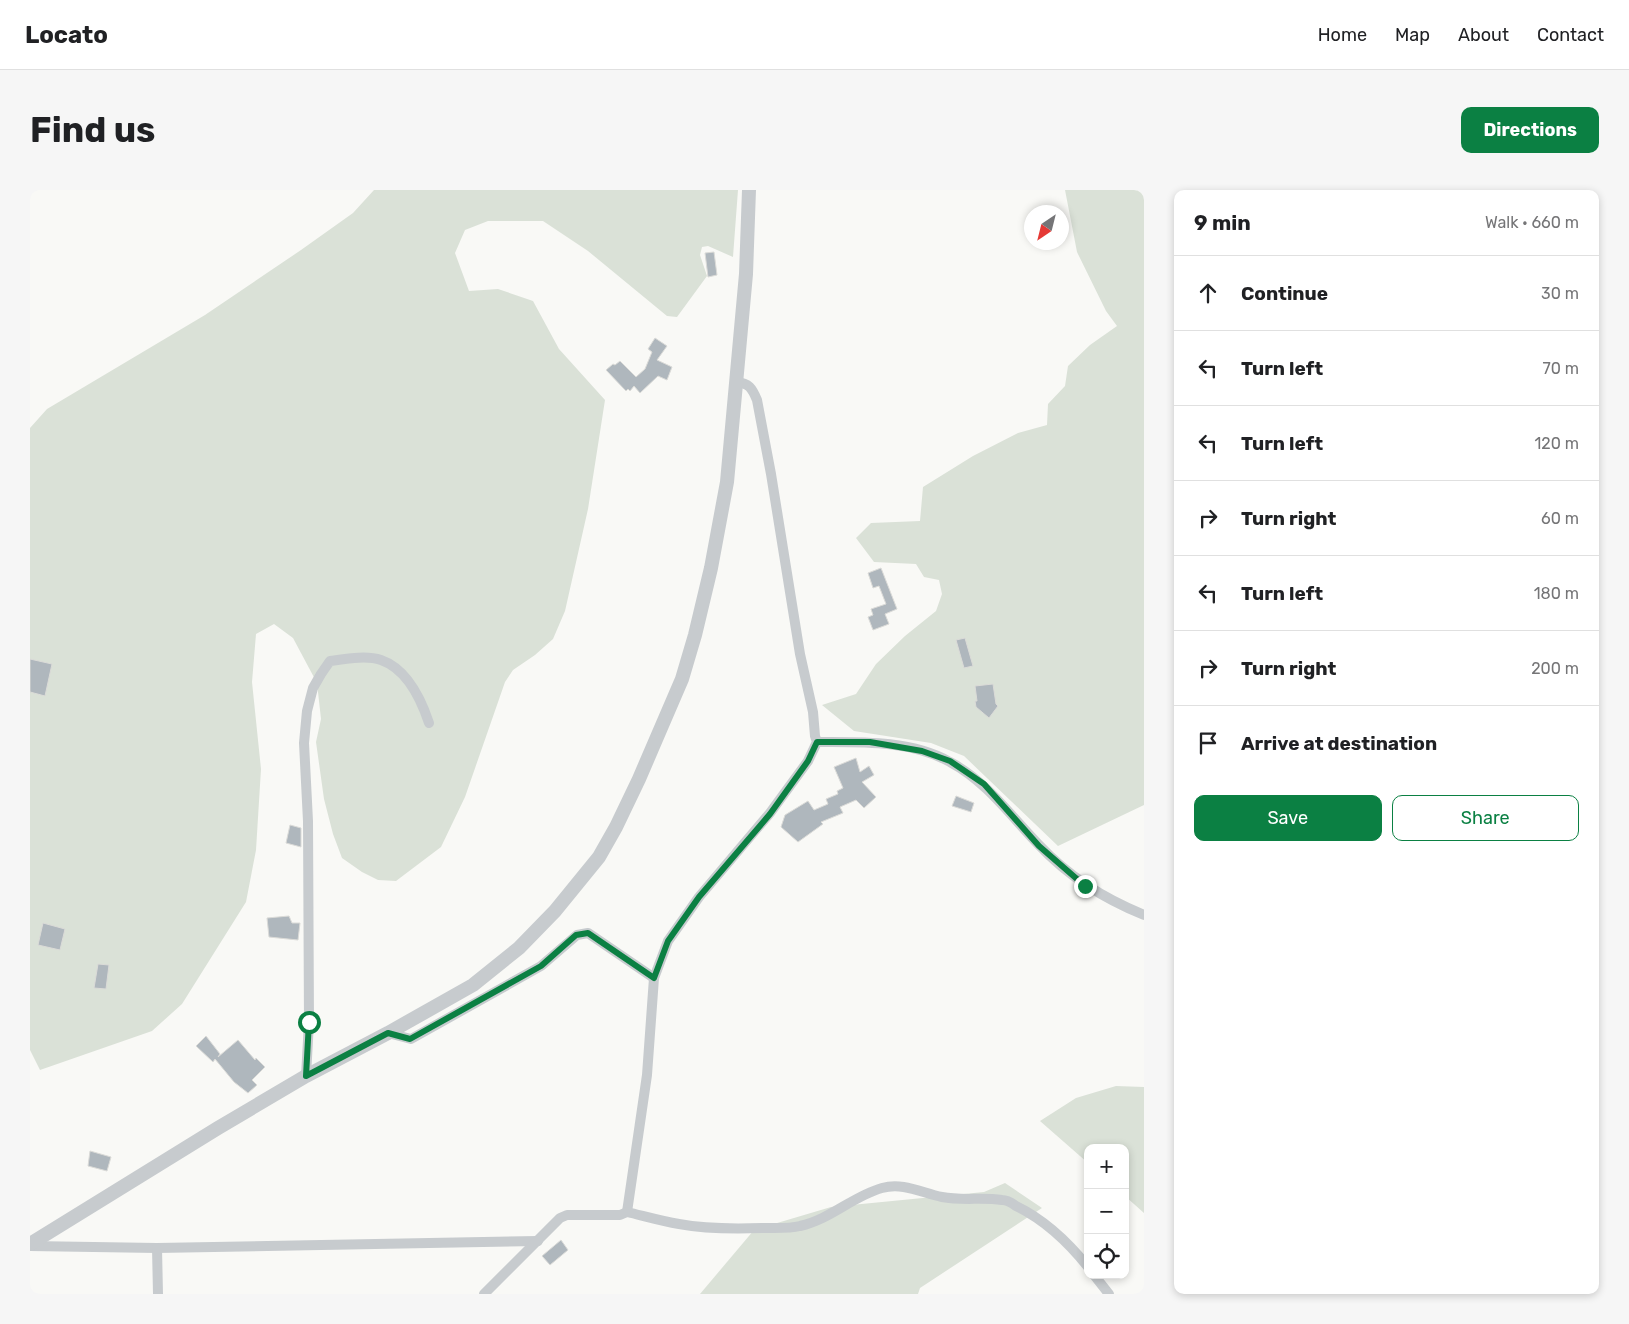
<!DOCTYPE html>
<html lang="en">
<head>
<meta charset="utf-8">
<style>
  body { margin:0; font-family:Rubik,sans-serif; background:#f6f6f6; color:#202124 }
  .controls { position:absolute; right:15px; bottom:15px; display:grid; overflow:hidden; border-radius:10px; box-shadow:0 2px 8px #0003 }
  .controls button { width:45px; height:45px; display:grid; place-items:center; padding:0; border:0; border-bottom:1px solid #e0e0e0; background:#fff; color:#202124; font:25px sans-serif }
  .compass { position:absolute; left:994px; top:15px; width:45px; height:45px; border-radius:50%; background:#fff; box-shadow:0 2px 8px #0003; rotate:215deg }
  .stop { position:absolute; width:15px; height:15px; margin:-11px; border:4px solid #0b8043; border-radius:50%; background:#fff }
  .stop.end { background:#0b8043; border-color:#fff; box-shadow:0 1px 5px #0008 }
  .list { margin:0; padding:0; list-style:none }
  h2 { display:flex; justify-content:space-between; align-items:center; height:65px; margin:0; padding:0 20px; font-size:21px }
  h2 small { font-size:16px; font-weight:400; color:#757577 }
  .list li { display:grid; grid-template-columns:32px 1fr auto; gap:15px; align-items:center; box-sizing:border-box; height:75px; padding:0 20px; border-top:1px solid #e0e0e0 }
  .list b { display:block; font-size:19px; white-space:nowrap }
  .list em { font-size:16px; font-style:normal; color:#757577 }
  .actions { display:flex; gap:10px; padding:15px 20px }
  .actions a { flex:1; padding:11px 0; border:1px solid #0b8043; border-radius:10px; text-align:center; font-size:18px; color:#0b8043 }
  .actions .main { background:#0b8043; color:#fff }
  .icon { flex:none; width:28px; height:28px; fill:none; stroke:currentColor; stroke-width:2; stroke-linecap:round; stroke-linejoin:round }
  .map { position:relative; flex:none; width:1114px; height:1104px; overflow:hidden; border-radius:10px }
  header { display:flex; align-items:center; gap:30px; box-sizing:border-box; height:70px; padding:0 25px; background:#fff; border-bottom:1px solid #e0e0e0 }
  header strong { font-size:24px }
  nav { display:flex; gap:28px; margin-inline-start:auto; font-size:18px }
  .intro { display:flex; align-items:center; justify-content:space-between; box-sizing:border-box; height:120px; padding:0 30px }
  h1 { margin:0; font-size:35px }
  .button { padding:12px 22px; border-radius:10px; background:#0b8043; color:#fff; font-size:18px; font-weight:700 }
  main { display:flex; gap:30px; padding:0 30px }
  aside { flex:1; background:#fff; border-radius:10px; box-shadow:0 2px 8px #0003 }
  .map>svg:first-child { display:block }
  .green { fill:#dae1d7 }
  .building { fill:#afb7bd; stroke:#dbdbd8 }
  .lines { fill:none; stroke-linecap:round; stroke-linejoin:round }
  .minor { stroke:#c7cbce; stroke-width:10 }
  .tertiary { stroke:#c7cbce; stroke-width:14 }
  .route { stroke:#0b8043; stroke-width:6 }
</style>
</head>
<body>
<header>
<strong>Locato</strong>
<nav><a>Home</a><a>Map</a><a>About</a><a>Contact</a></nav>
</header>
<div class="intro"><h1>Find us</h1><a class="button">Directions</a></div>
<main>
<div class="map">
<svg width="1114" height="1104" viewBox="0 0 1114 1104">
  <rect width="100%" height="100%" fill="#f9f9f6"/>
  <g class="green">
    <polygon points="344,0 708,0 703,67 678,56 672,57 670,65 677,86 647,127 637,126 558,61 513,31 458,31 435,40 425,63 439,101 468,99 503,111 529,159 575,210 558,319 535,421 523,449 505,465 483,480 475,492 435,607 411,657 366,691 348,690 332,682 312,668 303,644 294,609 286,552 291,529 287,493 263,448 244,434 226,444 222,492 231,579 226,660 216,712 152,814 122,841 10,880 0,860 0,238 17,219 175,125 271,60 323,23"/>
    <polygon points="1035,0 1114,0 1114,615 1028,656 934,566 901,553 824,541 792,515 826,504 846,474 875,446 906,421 912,404 909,390 894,387 886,374 844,372 826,348 841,333 890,331 893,297 943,266 988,243 1017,235 1018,214 1035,196 1038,176 1060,155 1087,136 1076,121 1047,62"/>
    <polygon points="1086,896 1114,897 1114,1023 1095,1006 1095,958 1058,958 1058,973 1010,931 1046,908"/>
    <polygon points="975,993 1012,1018 890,1098 888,1104 670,1104 724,1040 801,1017 954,1002"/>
  </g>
  <g class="building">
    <polygon points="684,62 687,85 678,87 675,63"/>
    <polygon points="625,148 637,156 627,170 642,177 637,190 628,186 610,203 604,196 600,201 598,199 596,201 576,180 583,174 585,175 590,171 606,187 615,179 622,162 618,159"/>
    <polygon points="851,378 867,419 855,424 859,434 843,440 838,427 843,425 841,419 856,414 849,396 843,398 838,383"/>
    <polygon points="935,448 943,476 934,478 926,450"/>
    <polygon points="0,469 22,474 15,506 0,502"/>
    <polygon points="963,494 966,514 968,516 959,528 946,517 945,511 947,511 945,496"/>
    <polygon points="826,568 830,582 839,576 844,585 832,592 846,607 834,618 826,610 810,617 813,623 791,632 793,634 768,652 751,637 755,625 778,611 784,620 798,614 796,609 808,604 807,601 813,598 804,577"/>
    <polygon points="926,606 944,613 941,622 922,616"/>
    <polygon points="260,635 271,638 271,657 256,653"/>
    <polygon points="259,726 262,733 270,733 268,750 239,747 237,728"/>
    <polygon points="13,733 35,739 30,760 8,755"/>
    <polygon points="68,774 79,775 76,799 64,798"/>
    <polygon points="176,846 190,864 188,867 208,850 225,870 226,868 235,877 222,890 227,895 218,903 204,892 185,869 183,872 166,856"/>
    <polygon points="60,961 81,967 77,981 58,976"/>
    <polygon points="531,1050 538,1060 520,1075 512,1066"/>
  </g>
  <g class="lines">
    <g class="minor">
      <path d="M787,552C829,552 881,550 920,572C956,591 980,625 1008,654C1039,687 1073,708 1114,725"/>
      <polyline points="358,843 381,849 511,776 547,745 558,743 624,788"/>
      <path d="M276,886L279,832L278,631L274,553L277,521L283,498L291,484L300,471C315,469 336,465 351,470C377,479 391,509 399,533"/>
      <path d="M597,1022L617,885L624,788L638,751L669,707L740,623L778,571L787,552L785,546L783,522L770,464L741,284L727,210C722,198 719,193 706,192"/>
      <polyline points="0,1056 127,1058 508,1051"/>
      <polyline points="127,1058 128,1104"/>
      <polyline points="1064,1085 1079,1104"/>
      <path d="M454,1104L530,1028L537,1025H590L597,1022C614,1026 631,1031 649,1034C676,1039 705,1039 732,1038C745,1038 758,1039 770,1036C801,1029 823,1006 852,998C873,992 892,1003 912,1007C932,1011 952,1007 972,1010C977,1010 982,1013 986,1016C1015,1030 1038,1052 1058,1077"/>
    </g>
    <polyline class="tertiary" points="0,1054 188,938 276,886 358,843 443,795 489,758 525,721 569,667 586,637 609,589 652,489 665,445 681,378 697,292 716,84 719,0"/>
  </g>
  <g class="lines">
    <polyline class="route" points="279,832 276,886 358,843 380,849 511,776 546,745 558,743 624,788 638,751 669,707 740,624 778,571 787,552 840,552 892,561 920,571 954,594 1009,656 1055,696"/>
  </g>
</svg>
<div class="controls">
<button>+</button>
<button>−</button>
<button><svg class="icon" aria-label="locate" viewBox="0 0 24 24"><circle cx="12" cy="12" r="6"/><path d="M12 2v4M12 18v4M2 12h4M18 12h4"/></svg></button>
</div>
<svg class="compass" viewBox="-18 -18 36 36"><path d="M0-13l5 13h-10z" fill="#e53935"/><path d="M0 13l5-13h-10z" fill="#757577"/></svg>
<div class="stop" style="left:279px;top:832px"></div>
<div class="stop end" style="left:1055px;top:696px"></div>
</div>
<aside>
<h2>9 min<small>Walk · 660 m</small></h2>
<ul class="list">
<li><svg class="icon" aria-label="ahead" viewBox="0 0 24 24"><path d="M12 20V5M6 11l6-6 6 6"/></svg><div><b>Continue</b></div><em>30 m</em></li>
<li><svg class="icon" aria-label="left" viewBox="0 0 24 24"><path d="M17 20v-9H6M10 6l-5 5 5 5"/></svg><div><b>Turn left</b></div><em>70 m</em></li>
<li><svg class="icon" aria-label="left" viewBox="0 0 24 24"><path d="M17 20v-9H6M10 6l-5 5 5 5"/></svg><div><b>Turn left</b></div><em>120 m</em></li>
<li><svg class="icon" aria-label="right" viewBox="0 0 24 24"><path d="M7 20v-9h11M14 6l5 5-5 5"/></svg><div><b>Turn right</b></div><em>60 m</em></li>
<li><svg class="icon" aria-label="left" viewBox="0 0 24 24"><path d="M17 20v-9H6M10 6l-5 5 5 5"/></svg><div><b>Turn left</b></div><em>180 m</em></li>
<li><svg class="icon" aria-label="right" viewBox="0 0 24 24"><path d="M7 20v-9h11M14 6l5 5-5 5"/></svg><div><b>Turn right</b></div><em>200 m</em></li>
<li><svg class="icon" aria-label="arrive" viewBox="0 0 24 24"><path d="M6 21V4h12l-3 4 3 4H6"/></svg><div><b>Arrive at destination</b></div></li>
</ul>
<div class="actions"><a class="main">Save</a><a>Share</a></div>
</aside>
</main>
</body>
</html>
